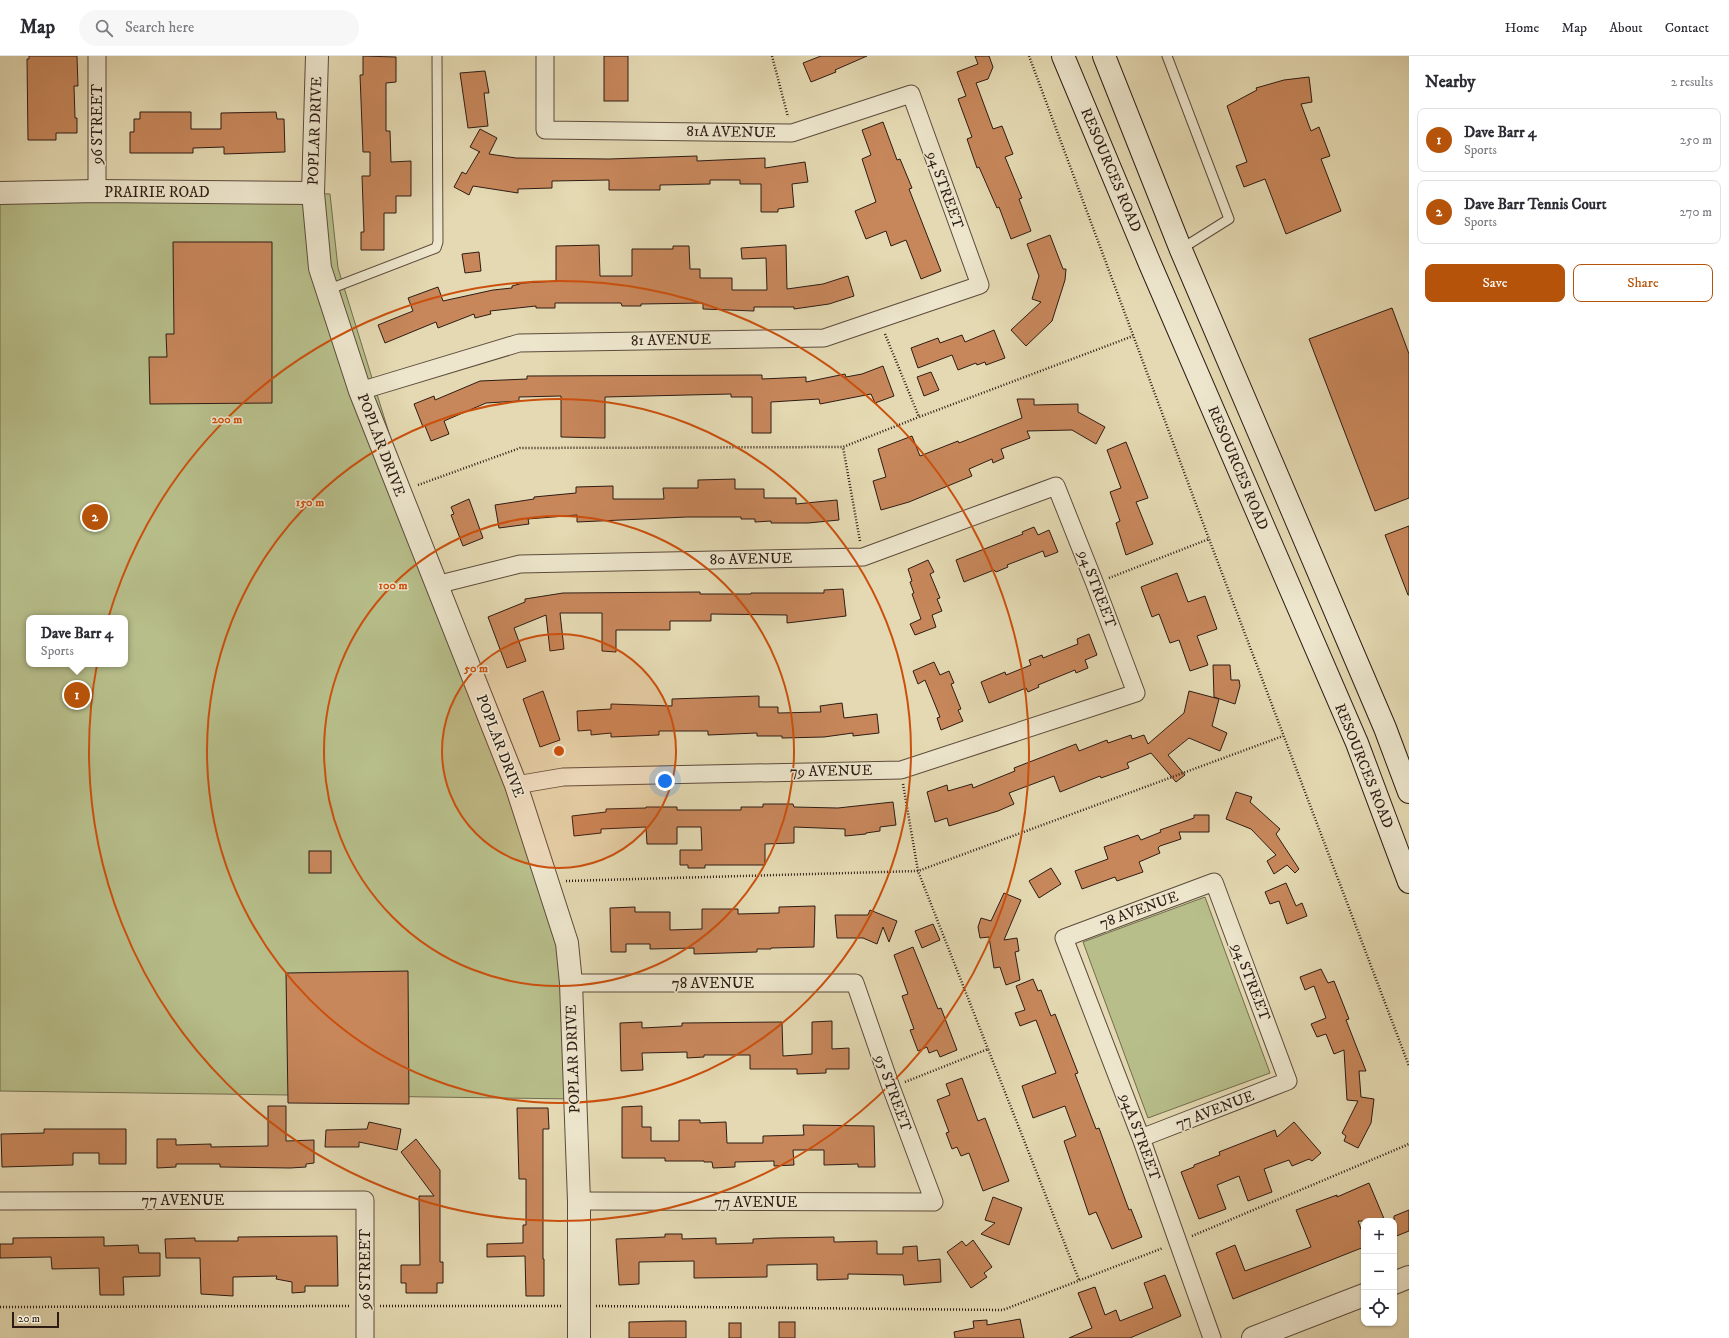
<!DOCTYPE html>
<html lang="en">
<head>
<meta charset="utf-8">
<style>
  body { margin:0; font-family:"IM FELL DW Pica",serif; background:#f7f7f7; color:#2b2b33 }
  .controls { position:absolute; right:12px; bottom:12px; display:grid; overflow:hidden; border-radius:8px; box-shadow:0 1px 3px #0004 }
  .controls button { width:36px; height:36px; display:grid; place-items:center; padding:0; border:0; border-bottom:1px solid #e1e1e2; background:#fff; color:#2b2b33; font:20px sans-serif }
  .scale { position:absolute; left:12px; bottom:10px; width:47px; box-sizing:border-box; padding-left:4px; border:2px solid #2e1c14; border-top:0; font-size:11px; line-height:14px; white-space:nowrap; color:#2e1c14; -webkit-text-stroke:3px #ede6cd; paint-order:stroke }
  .you { position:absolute; left:665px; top:725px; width:14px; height:14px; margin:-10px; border:3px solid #fff; border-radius:50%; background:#1a73e8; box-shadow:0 0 0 6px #1a73e833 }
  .badge { display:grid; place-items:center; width:26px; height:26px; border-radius:50%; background:#b45309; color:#fff; font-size:13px; font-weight:700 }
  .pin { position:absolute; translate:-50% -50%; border:2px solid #fff; box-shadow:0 1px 4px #0006 }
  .popup { position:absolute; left:26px; top:559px; width:102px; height:52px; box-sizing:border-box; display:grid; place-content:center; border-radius:8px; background:#fff; filter:drop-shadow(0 1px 3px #0005); font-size:13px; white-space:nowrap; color:#7c7c81 }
  .popup b { font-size:15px; color:#2b2b33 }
  .popup::after { content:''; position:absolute; left:50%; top:100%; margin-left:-8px; border:8px solid transparent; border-top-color:#fff }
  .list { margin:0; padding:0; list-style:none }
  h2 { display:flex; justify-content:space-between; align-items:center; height:52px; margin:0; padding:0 16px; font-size:17px }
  h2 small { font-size:13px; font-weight:400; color:#7c7c81 }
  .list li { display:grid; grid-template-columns:26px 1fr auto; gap:12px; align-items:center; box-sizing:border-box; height:64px; margin:0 8px 8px; padding:0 8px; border:1px solid #e1e1e2; border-radius:8px }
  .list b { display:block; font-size:15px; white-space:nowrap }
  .list p { margin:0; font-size:13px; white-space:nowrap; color:#7c7c81 }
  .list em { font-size:13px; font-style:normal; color:#7c7c81 }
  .actions { display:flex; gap:8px; padding:12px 16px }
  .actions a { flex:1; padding:9px 0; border:1px solid #b45309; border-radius:8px; text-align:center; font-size:14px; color:#b45309 }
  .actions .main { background:#b45309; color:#fff }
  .icon { flex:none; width:22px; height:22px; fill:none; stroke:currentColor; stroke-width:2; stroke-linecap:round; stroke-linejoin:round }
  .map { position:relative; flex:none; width:1409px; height:1282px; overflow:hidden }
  header { display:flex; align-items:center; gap:24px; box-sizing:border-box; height:56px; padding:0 20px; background:#fff; border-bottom:1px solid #e1e1e2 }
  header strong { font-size:19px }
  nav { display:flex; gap:22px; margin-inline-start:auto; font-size:14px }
  .search { width:280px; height:36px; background:#f7f7f7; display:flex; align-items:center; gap:10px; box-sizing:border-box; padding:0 14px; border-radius:22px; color:#7c7c81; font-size:15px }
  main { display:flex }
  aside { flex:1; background:#fff }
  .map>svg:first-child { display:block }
  .green { fill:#b7be8a; stroke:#726d4f; fill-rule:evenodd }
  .building { fill:#c7875b; stroke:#2e1c14 }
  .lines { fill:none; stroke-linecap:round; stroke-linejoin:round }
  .service-casing { stroke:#5c4b3c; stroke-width:11 }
  .minor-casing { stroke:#5c4b3c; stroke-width:19 }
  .tertiary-casing { stroke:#5c4b3c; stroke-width:24 }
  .secondary-casing { stroke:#2e1c14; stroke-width:24 }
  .path { stroke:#2e1c14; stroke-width:2.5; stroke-dasharray:1 2; stroke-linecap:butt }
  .service { stroke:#ede6cd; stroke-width:9 }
  .minor { stroke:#ede6cd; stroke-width:17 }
  .tertiary { stroke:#ede6cd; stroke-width:22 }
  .secondary { stroke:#ede6cd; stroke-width:22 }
  .ring { fill:none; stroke:#cc500d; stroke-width:2 }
  .labels { text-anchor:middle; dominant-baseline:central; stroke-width:3; stroke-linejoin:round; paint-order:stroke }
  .street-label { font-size:15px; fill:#2e1c14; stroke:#ede6cd }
  .centre { fill:#cc500d; stroke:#ede6cd; stroke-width:2 }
  .ring-label { font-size:12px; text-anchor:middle; font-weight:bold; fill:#cc500d; stroke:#ede6cd; stroke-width:3; stroke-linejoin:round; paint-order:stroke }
</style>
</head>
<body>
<header>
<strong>Map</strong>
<div class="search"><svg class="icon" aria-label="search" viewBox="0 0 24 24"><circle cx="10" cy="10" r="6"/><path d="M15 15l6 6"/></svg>Search here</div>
<nav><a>Home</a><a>Map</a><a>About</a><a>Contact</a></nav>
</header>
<main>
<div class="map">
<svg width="1409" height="1282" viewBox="0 0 1409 1282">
  <rect width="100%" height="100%" fill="#e4d9b2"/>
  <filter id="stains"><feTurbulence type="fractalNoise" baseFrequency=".005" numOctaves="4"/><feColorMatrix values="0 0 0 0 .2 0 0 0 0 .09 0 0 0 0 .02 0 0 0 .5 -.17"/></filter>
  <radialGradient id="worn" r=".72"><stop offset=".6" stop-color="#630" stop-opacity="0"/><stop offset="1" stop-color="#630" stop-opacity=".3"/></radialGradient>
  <g class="green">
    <path d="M105,129L330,138L338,212L436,529L567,887L575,1043L0,1035V130ZM29,562H125V608H29Z"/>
    <polygon points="1205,841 1270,1017 1148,1062 1083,886"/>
  </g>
  <g class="building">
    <polygon points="29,0 77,0 78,30 74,30 75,62 77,62 77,77 56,77 56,84 28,84 27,3 29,3"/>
    <polygon points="363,0 396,1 396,26 386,27 386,75 390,75 391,106 411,105 411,140 396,140 396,157 384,157 384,194 361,194 361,176 364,176 362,120 370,120 370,96 363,96 360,19 363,19"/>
    <rect x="604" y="0" width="24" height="45"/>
    <polygon points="821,0 867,0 835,14 836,16 811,26 803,7"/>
    <polygon points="975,0 989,0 993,11 988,23 976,27 993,73 1002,70 1013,98 1005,101 1022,142 1019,143 1031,175 1011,183 999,151 997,152 979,111 977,112 967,83 972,81 958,43 966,40 957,16 978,8"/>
    <polygon points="485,15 489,37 484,37 488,70 468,72 460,17"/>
    <polygon points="1309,21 1312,46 1301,48 1311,75 1319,71 1330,100 1321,103 1341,155 1286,178 1265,123 1244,131 1236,110 1247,106 1227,50 1257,34 1256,32 1284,24"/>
    <polygon points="140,56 191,56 191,73 221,73 221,57 276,56 277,63 284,63 285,96 224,98 224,91 193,92 193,97 130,97 130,76 134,76 134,63 140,63"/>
    <polygon points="883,66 897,104 900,103 912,132 909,133 941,215 921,223 906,184 891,190 886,175 866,183 855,155 876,146 862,103 871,99 862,74"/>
    <polygon points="480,73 497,82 489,98 516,102 609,103 697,100 697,105 765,102 765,112 805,106 808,126 792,128 794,151 778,153 778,156 761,156 761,128 740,128 740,124 710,124 710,128 660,129 660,134 609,134 609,124 552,125 552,132 518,133 518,137 473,130 469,139 454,131 462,116 466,118 479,96 480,96 470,91"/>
    <polygon points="1050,179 1063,213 1066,213 1065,224 1052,265 1026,290 1011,274 1041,246 1032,243 1039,220 1027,188"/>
    <polygon points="173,186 272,186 272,347 150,348 149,301 167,301 166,278 174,278"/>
    <polygon points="599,189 600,220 632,220 632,193 673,193 673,190 689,190 690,213 700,213 700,222 732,222 732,234 767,234 766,202 742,203 741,192 786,189 787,233 823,228 848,220 854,240 829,248 794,253 794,251 754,251 754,255 703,253 703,247 641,248 641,250 622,250 621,247 555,247 555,252 536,252 536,250 490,255 491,258 475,262 474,258 438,272 436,266 385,287 378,269 413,255 408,242 438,231 443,245 493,234 512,232 512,230 523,227 556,225 556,190"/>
    <polygon points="479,196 481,215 465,217 462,198"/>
    <polygon points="1392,252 1409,298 1409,442 1375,455 1309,283"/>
    <polygon points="994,274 1005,302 986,309 985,306 977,309 976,307 958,314 952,299 918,312 911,292 938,282 940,287 962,279 965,286"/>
    <polygon points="883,310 894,340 875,347 871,338 820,348 819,343 771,346 771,377 752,377 752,341 731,341 731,338 646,340 605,341 605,382 561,381 561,340 519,341 519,345 486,347 444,365 449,378 431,385 425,370 423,371 414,348 434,340 435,344 480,325 527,323 527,320 762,319 762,323 806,321 806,326 845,318 846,321 862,318"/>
    <polygon points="931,316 939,334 924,340 917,321"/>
    <polygon points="1017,343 1034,343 1034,349 1078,348 1078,356 1105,371 1096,388 1072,374 1027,375 1030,382 1001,393 1004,402 993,407 992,403 969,413 972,420 909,446 881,454 873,425 886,421 878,393 912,380 920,400 958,385 959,387 1022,362"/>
    <polygon points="1126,386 1148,442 1136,446 1153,488 1126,499 1116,467 1120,465 1110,436 1121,432 1107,394"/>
    <polygon points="735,423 735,433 764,433 764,442 796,442 796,448 837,444 839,464 808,467 771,467 771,465 755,466 755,463 741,463 741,461 687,461 577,466 577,459 528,463 529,468 499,472 495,449 534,443 534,441 576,437 576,431 613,430 613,443 664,443 663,432 698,432 698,424"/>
    <polygon points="469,443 483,482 463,490 451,459 454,458 451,451"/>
    <polygon points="1409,470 1409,539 1408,539 1385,479"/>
    <polygon points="1034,471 1038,479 1049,474 1058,496 1045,501 1043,495 1007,509 1008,511 996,516 994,514 964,526 956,504 1023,478 1022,476"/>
    <polygon points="928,504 934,516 930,518 940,542 937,543 942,555 932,559 936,571 915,579 910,568 921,563 912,538 914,537 910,526 912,525 908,513"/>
    <polygon points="1177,517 1188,546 1205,540 1217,573 1197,580 1208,609 1190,615 1179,584 1170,587 1159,558 1152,561 1141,531"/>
    <polygon points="843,533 846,560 787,567 787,559 711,558 711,565 670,565 670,574 616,574 616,596 602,595 602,557 560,557 564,593 550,595 546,559 514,572 526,605 507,612 488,561 525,546 525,543 563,537 700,536 700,538 751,538 751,537 824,537 824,534"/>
    <polygon points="1089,578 1097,599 1085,604 1088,612 1076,617 1075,614 1038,629 1039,631 1028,636 1026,632 989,647 981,626 1005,616 1006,619 1031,609 1029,604 1042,599 1043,602 1078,588 1077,583"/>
    <polygon points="934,606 940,619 949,615 954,627 951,628 961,653 958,654 963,665 941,674 937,662 940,661 925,624 918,628 913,615"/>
    <polygon points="1213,609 1230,609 1231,624 1239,624 1240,630 1235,648 1214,641"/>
    <polygon points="543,635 560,684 540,691 523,643"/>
    <polygon points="1189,635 1219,643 1212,670 1227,677 1220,695 1189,682 1168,699 1185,719 1176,726 1151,697 1127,707 1129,712 1101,722 1100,720 1060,736 1054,720 1009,737 1014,748 998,755 949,770 947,762 935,766 927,736 947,729 948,735 972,728 973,732 1015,715 1014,712 1076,688 1079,695 1107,684 1108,687 1131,679 1132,683 1144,679 1148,688 1184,657"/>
    <polygon points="759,640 759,651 778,651 778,657 821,656 820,650 842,647 844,662 877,658 879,677 853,680 853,677 824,681 782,682 782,680 757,680 757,677 708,679 708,675 659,675 659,679 611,681 611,677 591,679 591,674 578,675 577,655 611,653 611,648 672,650 672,643"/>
    <polygon points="1236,736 1252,741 1250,746 1280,773 1276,778 1299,813 1295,817 1287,809 1274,818 1267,805 1276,799 1251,773 1226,763"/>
    <polygon points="893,746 896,769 880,771 880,775 866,777 866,778 845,780 845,773 794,771 794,787 765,788 765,809 705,809 705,812 688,812 688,809 680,809 680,794 702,794 701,771 677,771 677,788 647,788 646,771 601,773 601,777 574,780 572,760 606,756 606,753 646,752 646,751 677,751 677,754 741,754 741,751 763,751 763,748 793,748 794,751 838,752"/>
    <polygon points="1194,759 1209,759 1209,776 1179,776 1181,783 1160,790 1158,792 1160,797 1139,806 1143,816 1117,825 1115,821 1082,833 1075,815 1108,803 1104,791 1138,779 1141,784 1161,776 1160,774 1194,762"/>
    <rect x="309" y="795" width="22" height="22"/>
    <polygon points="1051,812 1061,828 1039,842 1029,825"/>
    <polygon points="1286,827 1296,850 1302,847 1307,860 1287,868 1279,845 1270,848 1265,836"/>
    <polygon points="1004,837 1021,844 1004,884 1017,882 1019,895 1015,896 1020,924 1006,929 1000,911 994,912 989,881 980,882 978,871 981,862 991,865"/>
    <polygon points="815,850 814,891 771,892 771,893 757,893 757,896 694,898 694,892 650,893 650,888 626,888 626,896 611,896 610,852 635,851 635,856 670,856 670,874 702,873 702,853 738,853 738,858 779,857 779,851"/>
    <polygon points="870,854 897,865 889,886 883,871 877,888 863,882 837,882 835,859 868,859"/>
    <polygon points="933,868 940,884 922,892 915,875"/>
    <polygon points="913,891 938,953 941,952 957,994 940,1001 937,994 929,997 927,991 918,995 910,974 914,973 902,940 908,938 894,899"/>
    <polygon points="1321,913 1328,927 1334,925 1349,963 1346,964 1366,1015 1359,1015 1361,1041 1374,1043 1371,1067 1358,1092 1344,1085 1346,1080 1342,1077 1358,1045 1347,1044 1344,994 1334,998 1326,978 1317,981 1311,968 1326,962 1314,930 1305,934 1300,921"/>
    <polygon points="408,915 409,1048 288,1047 286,917"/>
    <polygon points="1033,923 1038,935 1041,934 1051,960 1055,958 1078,1017 1075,1018 1096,1073 1099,1072 1129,1154 1131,1153 1142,1181 1112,1193 1096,1156 1089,1159 1064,1085 1076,1080 1065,1050 1033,1062 1022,1030 1056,1017 1036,964 1020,970 1015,957 1025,954 1016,930"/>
    <polygon points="832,965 832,993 849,992 849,1013 826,1013 826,1017 797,1018 797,1013 750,1013 750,999 704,999 704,1001 687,1002 687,996 642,997 643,1014 621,1015 620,967 642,966 642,972 682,970 682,967 782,966 783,1000 812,998 812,966"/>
    <polygon points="962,1022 978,1065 985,1062 1009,1125 983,1135 969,1097 961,1100 957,1091 952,1093 946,1077 949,1076 937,1044 950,1039 946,1028"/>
    <polygon points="268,1050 286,1050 286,1085 314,1084 314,1107 306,1108 306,1111 290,1112 220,1111 220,1108 176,1108 176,1111 157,1112 157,1083 176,1083 176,1089 211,1088 211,1091 268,1090"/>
    <polygon points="642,1050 642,1071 651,1071 651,1085 679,1085 679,1064 700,1064 700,1067 726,1066 727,1087 763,1087 763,1080 804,1079 803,1069 874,1070 875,1111 858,1111 858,1108 824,1109 824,1094 793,1094 794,1109 774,1110 774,1105 735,1106 735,1111 713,1112 712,1106 704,1106 704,1105 665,1105 665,1102 622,1102 622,1051"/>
    <polygon points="517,1052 548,1052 549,1073 543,1073 543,1203 544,1203 544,1240 526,1240 525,1200 487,1201 487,1188 523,1187 523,1169 526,1169 526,1123 519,1123"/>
    <polygon points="369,1066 401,1073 397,1094 359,1086 359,1091 325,1091 326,1074 367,1073"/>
    <polygon points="1294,1066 1321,1097 1312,1105 1309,1103 1292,1110 1289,1104 1264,1113 1272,1136 1248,1145 1239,1120 1217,1129 1226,1153 1199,1163 1181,1116 1194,1111 1194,1109 1220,1099 1219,1096 1275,1074 1277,1081"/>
    <polygon points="44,1073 126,1073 126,1108 99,1108 99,1097 73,1097 73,1109 2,1111 1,1078 44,1077"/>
    <polygon points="416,1083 440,1114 440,1206 443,1206 443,1227 437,1227 437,1237 406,1237 406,1227 401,1227 401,1209 420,1209 419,1140 434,1140 401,1096"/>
    <polygon points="1369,1127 1385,1165 1358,1165 1364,1181 1364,1191 1233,1243 1216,1197 1235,1189 1245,1215 1311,1191 1296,1154 1337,1139 1337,1141"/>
    <polygon points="993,1141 1022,1152 1009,1189 981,1178 995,1167 985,1164"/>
    <polygon points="1409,1154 1409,1175 1394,1181 1394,1160"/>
    <polygon points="665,1178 682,1178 682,1183 716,1182 716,1188 753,1187 753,1183 775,1182 834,1181 834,1186 877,1185 877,1198 903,1198 903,1191 917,1190 918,1205 940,1203 941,1226 904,1229 903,1219 848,1218 848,1223 817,1224 817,1208 767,1209 767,1221 694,1222 694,1205 639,1206 639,1228 619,1229 616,1183 665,1181"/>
    <polygon points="337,1180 338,1230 305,1230 305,1236 292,1237 292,1226 276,1223 277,1220 233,1221 233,1240 201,1238 200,1202 166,1202 165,1183 195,1182 195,1185 238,1185 238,1181"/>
    <polygon points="104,1181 104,1190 138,1189 139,1197 160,1197 160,1220 123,1221 124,1239 100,1239 99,1212 52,1213 51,1201 0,1202 0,1188 13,1188 13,1182"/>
    <polygon points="973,1184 992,1211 984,1217 987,1221 971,1232 947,1196 962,1185 966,1190"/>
    <polygon points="1165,1219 1181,1260 1130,1282 1069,1282 1092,1272 1078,1237 1095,1231 1105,1259 1116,1254 1120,1265 1153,1252 1144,1227"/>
    <polygon points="1020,1263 1024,1282 955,1282 954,1276 974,1272 973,1265 987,1264 987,1269"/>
    <polygon points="668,1265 686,1265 686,1282 629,1282 629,1266"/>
    <rect x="779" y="1266" width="16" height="16"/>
    <rect x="729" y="1267" width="12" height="15"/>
  </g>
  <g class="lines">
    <g class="service-casing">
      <g id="service">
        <polyline points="1167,0 1229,163 1181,193"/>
        <polyline points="327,234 436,192 438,186 437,0"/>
      </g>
    </g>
    <g class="minor-casing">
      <g id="minor">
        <polyline points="97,135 97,0"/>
        <polyline points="360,335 519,287 824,282 980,229 911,38 792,77 545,74 545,0"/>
        <polyline points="436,529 520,508 863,501 1056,430 1095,528 1136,637 901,714 563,721 516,729"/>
        <polyline points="571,927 855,927 891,1031 934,1146 579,1145"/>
        <polyline points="1141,1082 1288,1025 1214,826 1064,882 1141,1082 1212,1282"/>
        <polyline points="0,1145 365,1144 365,1282"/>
      </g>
    </g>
    <g class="tertiary-casing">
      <g id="tertiary">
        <polyline points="317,0 313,137 320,212 360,335 516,729 567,887 571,927 579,1145 579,1282"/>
        <polyline points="0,137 97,135 313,137"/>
        <polyline points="1394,1227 1409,1221"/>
        <polyline points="1253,1282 1364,1239"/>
      </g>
    </g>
    <g class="secondary-casing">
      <g id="secondary">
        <polyline points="1063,0 1150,208 1357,687 1409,826"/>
        <polyline points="1104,0 1181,194 1385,672 1409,736"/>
      </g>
    </g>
    <g class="path">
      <polyline points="772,0 788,61"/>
      <polyline points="1029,0 1209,483 1409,1010"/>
      <polyline points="885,278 919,361 1133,280"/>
      <polyline points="418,429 520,392 843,391"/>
      <polyline points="860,485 843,391 919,361"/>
      <polyline points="1109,522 1209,483"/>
      <polyline points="903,728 918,815 988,993"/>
      <polyline points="566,825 918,815 1283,680"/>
      <polyline points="905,1026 988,993 1079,1224"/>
      <polyline points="1192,1180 1409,1088"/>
      <polyline points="380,1250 561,1250"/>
      <polyline points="596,1250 1003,1254 1163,1192"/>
      <polyline points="0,1251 349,1250"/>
    </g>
    <use href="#service" class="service"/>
    <use href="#minor" class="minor"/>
    <use href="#tertiary" class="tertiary"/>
    <use href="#secondary" class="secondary"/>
  </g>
  <circle cx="559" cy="695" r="117" fill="#cc500d" fill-opacity=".12"/>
  <g class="ring">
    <circle cx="559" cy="695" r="117"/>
    <circle cx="559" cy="695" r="235"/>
    <circle cx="559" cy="695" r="352"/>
    <circle cx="559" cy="695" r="470"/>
  </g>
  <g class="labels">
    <g class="street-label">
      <text transform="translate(97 68) rotate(-90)">96 STREET</text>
      <text transform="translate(315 75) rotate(-88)">POPLAR DRIVE</text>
      <text transform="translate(731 76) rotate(1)">81A AVENUE</text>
      <text transform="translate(1111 114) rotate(67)">RESOURCES ROAD</text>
      <text transform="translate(945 134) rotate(70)">94 STREET</text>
      <text x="157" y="136">PRAIRIE ROAD</text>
      <text transform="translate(671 284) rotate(-1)">81 AVENUE</text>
      <text transform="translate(381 389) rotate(69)">POPLAR DRIVE</text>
      <text transform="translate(1238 412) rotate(67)">RESOURCES ROAD</text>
      <text transform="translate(751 503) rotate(-1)">80 AVENUE</text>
      <text transform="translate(1097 533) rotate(69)">94 STREET</text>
      <text transform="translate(500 690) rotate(69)">POPLAR DRIVE</text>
      <text transform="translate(1364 710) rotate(68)">RESOURCES ROAD</text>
      <text transform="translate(831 715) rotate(-1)">79 AVENUE</text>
      <text transform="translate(1139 854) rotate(-20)">78 AVENUE</text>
      <text transform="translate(1251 926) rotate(69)">94 STREET</text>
      <text x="713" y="927">78 AVENUE</text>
      <text transform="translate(573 1003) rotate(-92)">POPLAR DRIVE</text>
      <text transform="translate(893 1037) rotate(70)">95 STREET</text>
      <text transform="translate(1215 1054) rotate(-21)">77 AVENUE</text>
      <text transform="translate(1140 1081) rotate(70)">94A STREET</text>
      <text x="183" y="1144">77 AVENUE</text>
      <text x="756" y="1146">77 AVENUE</text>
      <text transform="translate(365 1213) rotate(-90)">96 STREET</text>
    </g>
  </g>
  <circle cx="559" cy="695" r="6" class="centre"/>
  <g class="ring-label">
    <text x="227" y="367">200 m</text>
    <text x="310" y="450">150 m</text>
    <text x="393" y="533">100 m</text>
    <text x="476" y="616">50 m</text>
  </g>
  <rect width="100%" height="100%" filter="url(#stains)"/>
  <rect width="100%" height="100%" fill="url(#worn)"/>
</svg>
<div class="controls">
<button>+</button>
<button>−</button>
<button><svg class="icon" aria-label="locate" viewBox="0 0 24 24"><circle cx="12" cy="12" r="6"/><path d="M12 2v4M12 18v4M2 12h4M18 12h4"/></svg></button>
</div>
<div class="scale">20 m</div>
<div class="you"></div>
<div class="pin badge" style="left:77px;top:639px">1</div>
<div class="popup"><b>Dave Barr 4</b>Sports</div>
<div class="pin badge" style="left:95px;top:461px">2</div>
</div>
<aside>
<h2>Nearby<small>2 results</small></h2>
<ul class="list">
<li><span class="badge">1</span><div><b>Dave Barr 4</b><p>Sports</p></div><em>250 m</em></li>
<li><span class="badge">2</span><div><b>Dave Barr Tennis Court</b><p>Sports</p></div><em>270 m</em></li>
</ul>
<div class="actions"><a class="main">Save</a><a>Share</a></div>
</aside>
</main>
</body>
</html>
